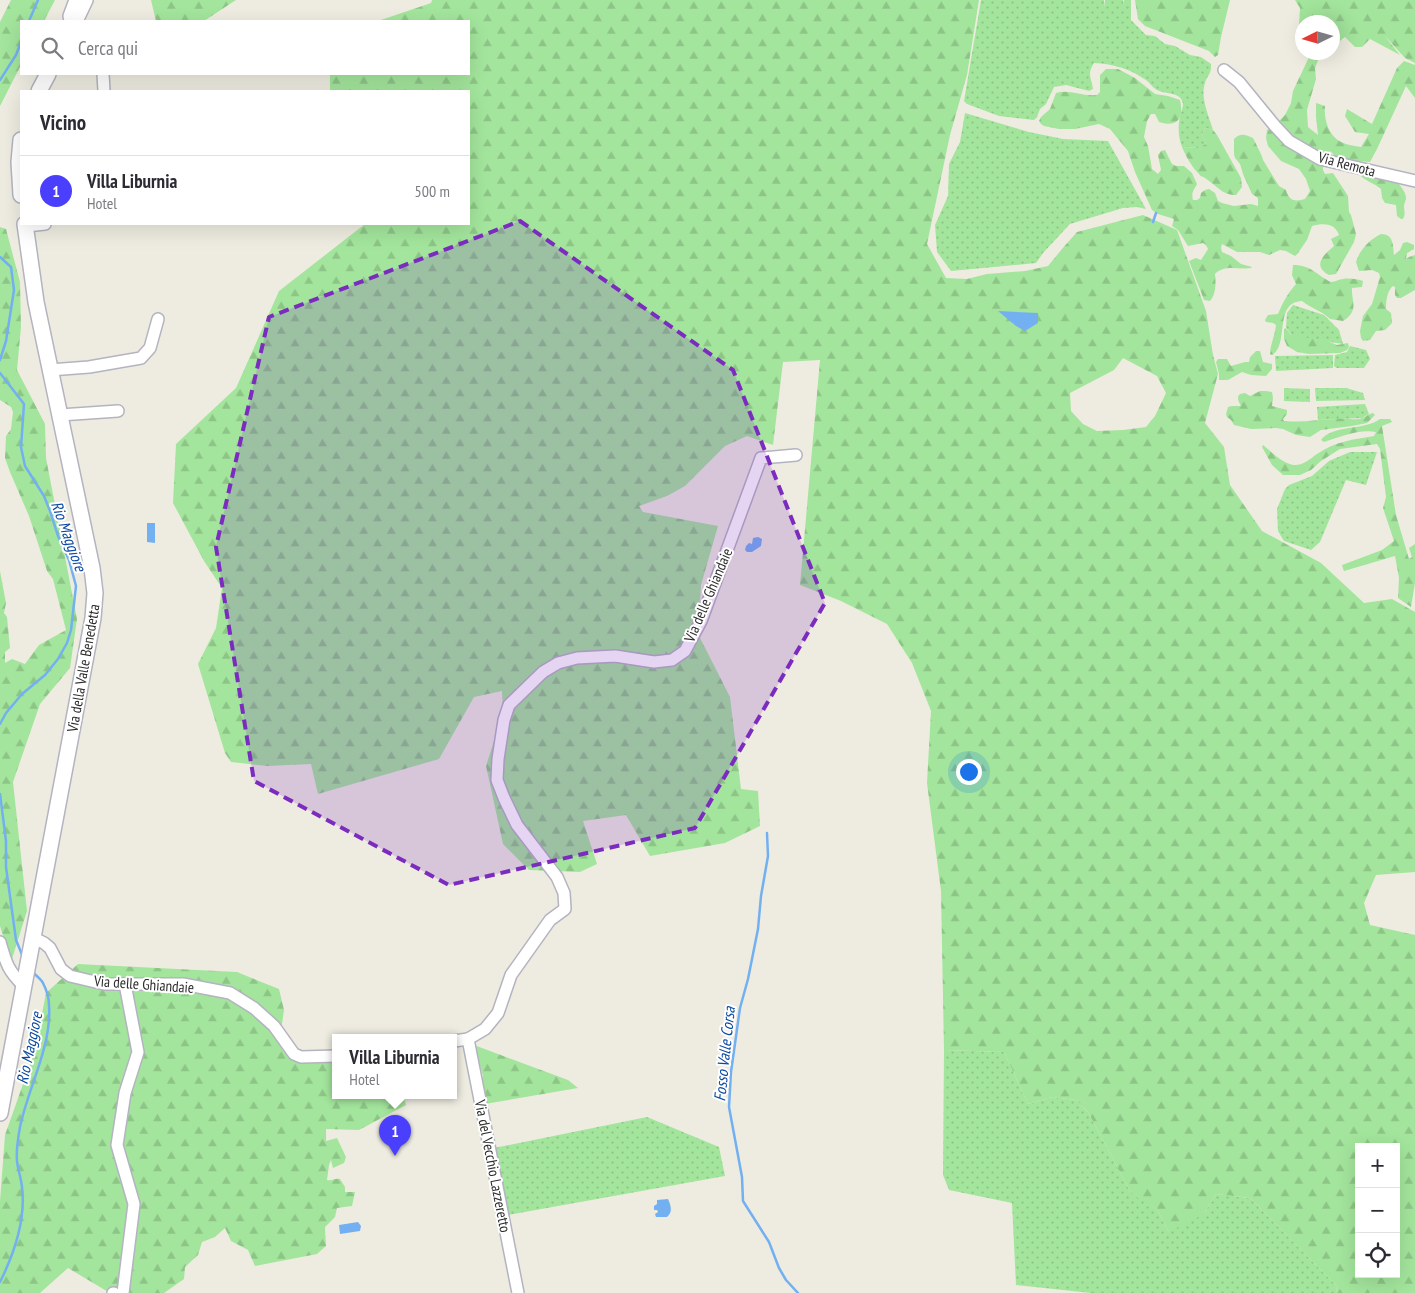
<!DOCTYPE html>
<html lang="it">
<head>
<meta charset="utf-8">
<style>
  body { margin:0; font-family:"PT Sans Narrow",sans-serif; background:#f2f2f3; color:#2b2b33 }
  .controls { position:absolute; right:15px; bottom:15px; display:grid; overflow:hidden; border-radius:0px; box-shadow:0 5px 20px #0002 }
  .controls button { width:45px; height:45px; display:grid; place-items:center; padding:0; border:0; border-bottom:1px solid #e1e1e2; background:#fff; color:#2b2b33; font:25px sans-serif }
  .compass { position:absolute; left:1295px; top:15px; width:45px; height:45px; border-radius:50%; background:#fff; box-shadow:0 5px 20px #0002; rotate:265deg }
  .you { position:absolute; left:968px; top:771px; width:18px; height:18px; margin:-12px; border:4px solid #fff; border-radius:50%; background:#1a73e8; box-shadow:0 0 0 8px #1a73e833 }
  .badge { display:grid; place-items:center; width:32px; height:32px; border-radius:50%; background:#4a3ffc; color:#fff; font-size:16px; font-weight:700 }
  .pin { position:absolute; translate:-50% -41px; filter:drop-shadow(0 1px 2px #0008) }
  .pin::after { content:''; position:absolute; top:26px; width:18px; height:15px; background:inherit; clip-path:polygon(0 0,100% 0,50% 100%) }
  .popup { position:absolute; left:332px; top:1034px; width:125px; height:65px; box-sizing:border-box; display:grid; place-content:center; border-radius:0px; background:#fff; filter:drop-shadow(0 1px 4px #0005); font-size:16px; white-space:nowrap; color:#7c7c81 }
  .popup b { font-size:19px; color:#2b2b33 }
  .popup::after { content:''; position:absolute; left:50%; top:100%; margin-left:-10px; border:10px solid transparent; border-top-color:#fff }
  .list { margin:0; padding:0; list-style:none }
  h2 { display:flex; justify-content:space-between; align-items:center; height:65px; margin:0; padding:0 20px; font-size:21px }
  h2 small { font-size:16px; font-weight:400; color:#7c7c81 }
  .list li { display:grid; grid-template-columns:32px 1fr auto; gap:15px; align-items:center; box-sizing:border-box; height:70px; padding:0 20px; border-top:1px solid #e1e1e2 }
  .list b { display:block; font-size:19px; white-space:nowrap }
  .list p { margin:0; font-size:16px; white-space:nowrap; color:#7c7c81 }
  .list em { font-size:16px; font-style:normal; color:#7c7c81 }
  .icon { flex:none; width:28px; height:28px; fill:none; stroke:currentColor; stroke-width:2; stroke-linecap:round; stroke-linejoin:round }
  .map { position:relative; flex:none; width:1415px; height:1293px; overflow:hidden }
  .search { position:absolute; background:#fff; box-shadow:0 5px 20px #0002; left:20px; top:20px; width:450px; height:55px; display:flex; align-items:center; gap:12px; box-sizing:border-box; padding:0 18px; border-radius:0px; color:#7c7c81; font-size:19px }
  .panel { position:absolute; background:#fff; box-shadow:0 5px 20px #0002; left:20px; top:90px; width:450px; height:135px; border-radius:0px }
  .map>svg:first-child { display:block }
  .green { fill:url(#green-dots) }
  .forest { fill:url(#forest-firs); fill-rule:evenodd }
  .water { fill:#73b0f1 }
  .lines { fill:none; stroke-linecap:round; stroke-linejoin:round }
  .stream { stroke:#73b0f1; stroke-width:2.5 }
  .minor-casing { stroke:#b4b3c0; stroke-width:14 }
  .secondary-casing { stroke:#b4b3c0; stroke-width:18 }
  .minor { stroke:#fff; stroke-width:11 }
  .secondary { stroke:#fff; stroke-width:15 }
  .marked { fill:#7b2cbf; fill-opacity:0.2; stroke:#7b2cbf; stroke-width:4; stroke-dasharray:10 6; stroke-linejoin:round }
  .labels { text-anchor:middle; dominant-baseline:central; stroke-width:4; stroke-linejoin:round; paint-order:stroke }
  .street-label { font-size:15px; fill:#2d2d2d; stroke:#fff }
  .water-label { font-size:16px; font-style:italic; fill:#0c49a2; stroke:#fff }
</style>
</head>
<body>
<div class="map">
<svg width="1415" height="1293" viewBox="0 0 1415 1293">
  <defs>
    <pattern id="green-dots" width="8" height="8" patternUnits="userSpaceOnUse" patternTransform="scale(1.25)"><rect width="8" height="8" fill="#a3e59c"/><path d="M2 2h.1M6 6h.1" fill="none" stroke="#8dc587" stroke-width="1.8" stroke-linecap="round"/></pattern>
    <pattern id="forest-firs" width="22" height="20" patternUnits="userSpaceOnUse" patternTransform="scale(1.25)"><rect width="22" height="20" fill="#a3e59c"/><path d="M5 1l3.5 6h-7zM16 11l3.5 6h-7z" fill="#8dc587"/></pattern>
  </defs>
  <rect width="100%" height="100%" fill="#eeece0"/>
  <g class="green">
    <path d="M981,0H1104L1105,7V0H1123V5L1124,0H1131V20L1146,35L1155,36L1165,44L1175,46L1190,55L1201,57L1211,64C1212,74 1207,75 1205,83C1200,98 1209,116 1213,130L1205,128L1202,134L1206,144L1198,148L1182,147C1178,136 1178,127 1180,116C1181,112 1183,108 1183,104C1181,91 1166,95 1157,90C1153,88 1150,83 1146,80C1130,69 1114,64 1094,63C1087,74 1091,77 1093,89L1089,91L1066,85L1054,87L1046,104L1040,109L1037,117L1034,120L999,116L967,104L964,101Z"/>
    <polygon points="965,113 1029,132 1063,139 1108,141 1146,209 1137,207 1123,208 1070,224 1043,253 1036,263 951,271 937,252 935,225 948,196 949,164 960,142"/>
    <polygon points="1293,305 1324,315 1339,330 1343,344 1292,336 1286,327 1287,313"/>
    <polygon points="1350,346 1366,350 1370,359 1364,368 1337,368 1334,366 1335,355 1347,352"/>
    <polygon points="1333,355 1333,368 1276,371 1275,356"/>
    <polygon points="1284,388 1310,389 1310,402 1284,401"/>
    <polygon points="1315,388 1346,388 1363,393 1365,400 1316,401"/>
    <polygon points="1365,404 1369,414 1362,418 1318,420 1317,407"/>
    <polygon points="1350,452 1377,452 1366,485 1346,480 1320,542 1311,550 1284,541 1278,531 1277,509 1285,489 1289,485 1312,476 1329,461"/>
    <polygon points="944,1050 1004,1052 1028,1104 1052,1097 1076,1100 1088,1112 1130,1191 1157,1209 1168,1231 1205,1212 1216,1194 1250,1198 1336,1285 1337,1293 1091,1293 1016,1285 1012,1203 949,1190 943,1175"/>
    <polygon points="647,1117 719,1147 725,1176 508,1215 494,1148"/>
  </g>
  <g class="forest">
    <polygon points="11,0 55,0 44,21 21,21 21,65 0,106 0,22"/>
    <polygon points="151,0 236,0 204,21 156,21"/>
    <path d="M432,0H979L967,75L950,135L927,244L946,278L967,279L987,274L1025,271L1048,266L1062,249L1077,232L1143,215L1177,230L1206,311L1213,355L1218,374L1205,423L1224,447L1230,485L1262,531L1321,563L1364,603L1392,599L1415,612V872L1376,875L1364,903L1370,925L1415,935V1293H1337L1336,1285L1250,1198L1216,1194L1205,1212L1189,1223L1168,1231L1157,1209L1138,1198L1130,1191L1088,1112L1076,1100L1052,1097L1028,1104L1004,1052L944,1050L941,891L927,783L931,711L912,663L887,624L841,601L800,585L820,360L783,362L773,445L747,436L725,446L685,486L667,496L639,506L643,512L718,526L701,585L698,634L730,697L741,789L758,791L760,826L725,843L650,856L626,815L583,821L597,864L580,872L529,870L503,844L486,766L503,713L502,691L474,697L439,759L318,794L311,764L267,766L231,762L225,753L198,664L216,628L222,588L204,561L173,503L176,444L236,388L279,291L365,224H469V91H330V74H469V21H378L431,3ZM1123,358L1157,376L1166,393L1155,416L1146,427L1123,430L1097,431L1083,424L1071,411L1070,393L1114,370ZM1359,1147H1396V1274H1359Z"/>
    <polygon points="1135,0 1230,0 1221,37 1218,55 1215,57 1209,51 1145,26 1138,19"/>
    <polygon points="1295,0 1415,0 1415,63 1405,58 1384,35 1400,55 1370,39 1362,47 1355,47 1345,37 1333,46 1332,22 1302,22 1302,45 1298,42 1300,8"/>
    <path d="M1304,53H1321L1315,68L1316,79L1307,110L1308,127L1318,135L1316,117V103L1325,106C1324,119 1328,135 1341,142C1347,145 1355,146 1361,147L1369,134L1355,132L1345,116L1347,109L1372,124L1397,68L1404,61L1415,65V98L1406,86L1377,149L1370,162L1338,159L1330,151L1328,155L1323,156L1283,131L1279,121L1285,115L1291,103L1293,91L1310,55Z"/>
    <path d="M1106,69H1118L1135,78L1155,94L1168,96L1180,100C1184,118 1178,128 1159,122L1155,114H1151L1147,121L1144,137L1148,146L1152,169L1158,174L1161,170L1158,155L1161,151L1165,150L1172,164L1176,166H1184L1192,173L1197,184C1194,190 1191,192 1193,200H1197L1200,198L1201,193L1205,190L1209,189L1215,193L1218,201L1222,203L1234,206L1251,204L1258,206V198L1252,194L1243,174L1240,164L1235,158L1234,154V139C1240,133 1245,134 1253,138C1255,142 1263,157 1263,160L1279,186L1286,190C1289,201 1295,202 1305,199L1310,191L1306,179L1299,169L1281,161L1268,146L1266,138L1267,130L1270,127L1323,162V170L1325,174L1333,173L1348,196L1349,212L1351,215L1356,234L1354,242L1336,274L1329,275C1312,266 1323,255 1334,246L1331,239L1339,235C1335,223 1323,223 1312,226L1307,240L1300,250L1299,252L1295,256L1286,251L1280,250L1269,255L1260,252H1237L1222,244L1221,248L1222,252L1231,256L1241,264L1252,267L1251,268C1239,270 1224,264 1215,274C1216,283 1216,294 1210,301L1204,300L1189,261L1196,258L1201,260L1208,249L1206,245L1203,243L1188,246L1178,230L1172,226L1174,219L1158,214L1152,210L1135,172L1128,151L1110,129L1099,124L1075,129H1059L1044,126L1041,124L1039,121L1041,117L1050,109L1056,93C1069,89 1083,97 1097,95L1100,92V75Z"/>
    <path d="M1205,128L1213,130L1217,135L1241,178L1242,187L1236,195C1223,196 1216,185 1205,178C1201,175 1202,178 1199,174C1191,166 1186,156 1182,147L1198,148L1206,144L1202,134Z"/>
    <path d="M1359,174L1395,179C1399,185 1406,191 1406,198C1406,201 1404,203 1404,206C1404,212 1406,213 1403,219H1401L1397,216L1396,205L1385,203L1382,198L1381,189C1374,183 1365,181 1359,174Z"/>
    <polygon points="0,227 6,229 20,282 21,327 17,370 45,424 46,458 77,619 70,668 40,704 13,782 27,911 11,962 0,926 0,571 6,603 4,613 7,617 10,648 5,652 5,663 12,659 25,664 39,645 66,630 53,579 47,571 29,516 10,472 5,458 6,436 11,429 13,412 11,407 0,400"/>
    <path d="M1381,234C1394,234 1393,246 1394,255L1400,250L1403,243L1407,242L1414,245V249L1407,253L1406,259L1409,257L1415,255V290L1401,298H1397L1395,295V287L1393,286C1387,291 1386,301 1386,309L1391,313L1392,323L1385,330L1376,331L1370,340L1363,341L1361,338L1360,331L1363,316L1372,304L1380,277L1379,273L1372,270L1359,271L1356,262C1359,251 1370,239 1381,234Z"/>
    <path d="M1293,265C1312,265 1316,275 1331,282C1336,282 1339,279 1343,279C1349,278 1358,279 1363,281L1362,287L1352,288C1351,301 1360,310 1343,321L1330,319C1322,311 1311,308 1302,301C1273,302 1290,345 1272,355L1270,354C1270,346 1275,335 1276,325L1273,323L1266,322L1265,320L1268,315L1278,314C1283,302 1288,293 1296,284L1292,275Z"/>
    <polygon points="1286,328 1291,335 1327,341 1337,345 1348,343 1349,347 1347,350 1340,353 1309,354 1297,352 1287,346 1284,339 1284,329"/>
    <polygon points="1256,351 1260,351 1263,362 1272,364 1272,369 1266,376 1251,375 1242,372 1228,380 1219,380 1219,374 1216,362 1218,359 1227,359 1231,366 1245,362 1249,362 1250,357"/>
    <path d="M1260,391H1266L1272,392L1273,398L1272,406L1287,410V414L1283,419L1284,421C1303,423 1320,419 1339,419C1346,418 1353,420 1359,419C1365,418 1368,414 1373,413L1375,415L1367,423L1352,426L1321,430L1310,437L1296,435L1283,429L1276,428L1251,429L1234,425L1231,420L1227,417L1226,414L1228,407L1232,406H1241C1239,403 1236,397 1240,394L1245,393L1250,396Z"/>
    <path d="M1380,419H1390L1392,422L1382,426L1396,515L1409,559L1412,557L1409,548L1415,544V583L1411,607L1398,598L1399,578L1395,556L1344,571L1342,565L1382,550L1394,541L1383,508L1386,497L1380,449L1377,444L1340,449L1321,461L1311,470L1300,475H1283L1272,465L1262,447L1263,445C1273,453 1281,462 1293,465C1303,466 1310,459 1317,454C1334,442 1354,439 1374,436L1376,432C1359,429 1340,437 1324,442L1321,440C1333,424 1364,431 1380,419Z"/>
    <path d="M78,964L237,972L279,989L284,1010L281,1031L285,1051L336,1058V1095H403L406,1105L359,1130L326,1129V1141L337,1138L346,1157L344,1163L333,1168L331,1160L329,1165L327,1180C332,1181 335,1178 340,1179L345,1187V1192H355L352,1206L337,1208L335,1217L325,1227L326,1246L317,1254L255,1266L248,1250L231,1241L225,1228L215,1237L202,1242L198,1255L185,1267L184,1279L164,1293H110L68,1268L40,1293H0V1201L5,1135L35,1050L46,993Z"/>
    <polygon points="474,1045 568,1080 578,1088 485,1104 480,1083 483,1076"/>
  </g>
  <g class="water">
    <polygon points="998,311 1038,313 1038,323 1025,331 1016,326"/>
    <polygon points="147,523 155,523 155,543 147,542"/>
    <polygon points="758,537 762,539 761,546 752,552 747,552 745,550 746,546 749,543 752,544 753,538"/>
    <path d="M668,1199C671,1206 673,1212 667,1217H656L655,1214L658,1212L657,1210H654V1206L657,1204V1200Z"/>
    <polygon points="358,1222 361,1226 360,1231 340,1234 339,1225"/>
  </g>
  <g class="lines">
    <g class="stream">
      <polyline points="29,21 38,0"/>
      <polyline points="0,80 16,55 21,42"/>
      <polyline points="1153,222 1156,213"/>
      <polyline points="0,257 11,267 14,290 6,341 0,360"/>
      <polyline points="0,373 24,404 21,447 25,466 44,496 50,511 58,536 69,560 76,586 71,630 67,643 58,659 45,675 22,694 6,713 0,724"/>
      <polyline points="0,794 6,841 6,867 16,940 23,957"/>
      <polyline points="767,833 768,856 761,896 758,929 748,979 740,1008 731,1072 729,1107 742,1177 743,1201 769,1242 779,1268 786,1280 798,1293"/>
      <path d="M0,1282C14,1254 26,1220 22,1187C21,1178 18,1170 17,1161C16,1150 18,1138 20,1127C28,1088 52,1046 49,1005C49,999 46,989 43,983C41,979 36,976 33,972"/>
    </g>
    <g class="minor-casing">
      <g id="minor">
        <polyline points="70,21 69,16 75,0"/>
        <polyline points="1224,70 1239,82 1275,126 1289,141 1320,159 1415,181"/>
        <polyline points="103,74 104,91"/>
        <polyline points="26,226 45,224"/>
        <polyline points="50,370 89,367 141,358 150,348 158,319"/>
        <polyline points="60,415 118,411"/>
        <polyline points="34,938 44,943 50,948 61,969 70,976 104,984 183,984 230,993 254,1008 274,1026 294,1054 301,1057 336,1056"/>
        <path d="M0,942C6,963 8,971 24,986"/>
        <polyline points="468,1039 518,1293"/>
        <polyline points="454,1041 468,1039 485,1029 498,1013 511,975 550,920 565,909 564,893 557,877 517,825 504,798 497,780 498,759 504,720 509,705 543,672 558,663 577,658 615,656 654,662 672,660 685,651 701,621 761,458 796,455"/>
        <polyline points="113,1293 114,1293"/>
        <polyline points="123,1293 134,1204 117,1145 125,1093 138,1052 125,984"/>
      </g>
    </g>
    <g class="secondary-casing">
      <g id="secondary">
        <polyline points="75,21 85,0"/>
        <polyline points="39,91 48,74"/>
        <polyline points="21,140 19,162 21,195"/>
        <polyline points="0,1113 93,618 95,593 92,568 36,302 25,224"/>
      </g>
    </g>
    <use href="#minor" class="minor"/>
    <use href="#secondary" class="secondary"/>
  </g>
  <path class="marked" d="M520,221L733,370L825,603L695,828L449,885L254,781L216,547L269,317Z"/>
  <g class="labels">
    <g class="street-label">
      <text transform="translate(1347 164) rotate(15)">Via Remota</text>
      <text transform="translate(708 595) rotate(-67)">Via delle Ghiandaie</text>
      <text transform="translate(83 668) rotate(-80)">Via della Valle Benedetta</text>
      <text transform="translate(144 984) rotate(4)">Via delle Ghiandaie</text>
      <text transform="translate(493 1166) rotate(79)">Via del Vecchio Lazzeretto</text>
    </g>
    <g class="water-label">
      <text transform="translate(69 536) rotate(70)">Rio Maggiore</text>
      <text transform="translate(29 1048) rotate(-78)">Rio Maggiore</text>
      <text transform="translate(724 1054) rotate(-84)">Fosso Valle Corsa</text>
    </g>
  </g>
</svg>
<div class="controls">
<button>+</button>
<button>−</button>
<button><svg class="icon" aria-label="locate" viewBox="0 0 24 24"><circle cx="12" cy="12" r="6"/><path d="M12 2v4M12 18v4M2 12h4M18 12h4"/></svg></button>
</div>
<svg class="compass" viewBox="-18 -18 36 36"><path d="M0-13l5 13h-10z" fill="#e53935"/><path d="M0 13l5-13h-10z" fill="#7c7c81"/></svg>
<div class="you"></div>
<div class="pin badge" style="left:395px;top:1156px">1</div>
<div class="popup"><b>Villa Liburnia</b>Hotel</div>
<div class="search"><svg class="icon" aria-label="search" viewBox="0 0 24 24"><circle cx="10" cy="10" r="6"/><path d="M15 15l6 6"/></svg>Cerca qui</div>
<section class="panel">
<h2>Vicino<small></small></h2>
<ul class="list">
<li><span class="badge">1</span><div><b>Villa Liburnia</b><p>Hotel</p></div><em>500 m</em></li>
</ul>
</section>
</div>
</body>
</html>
